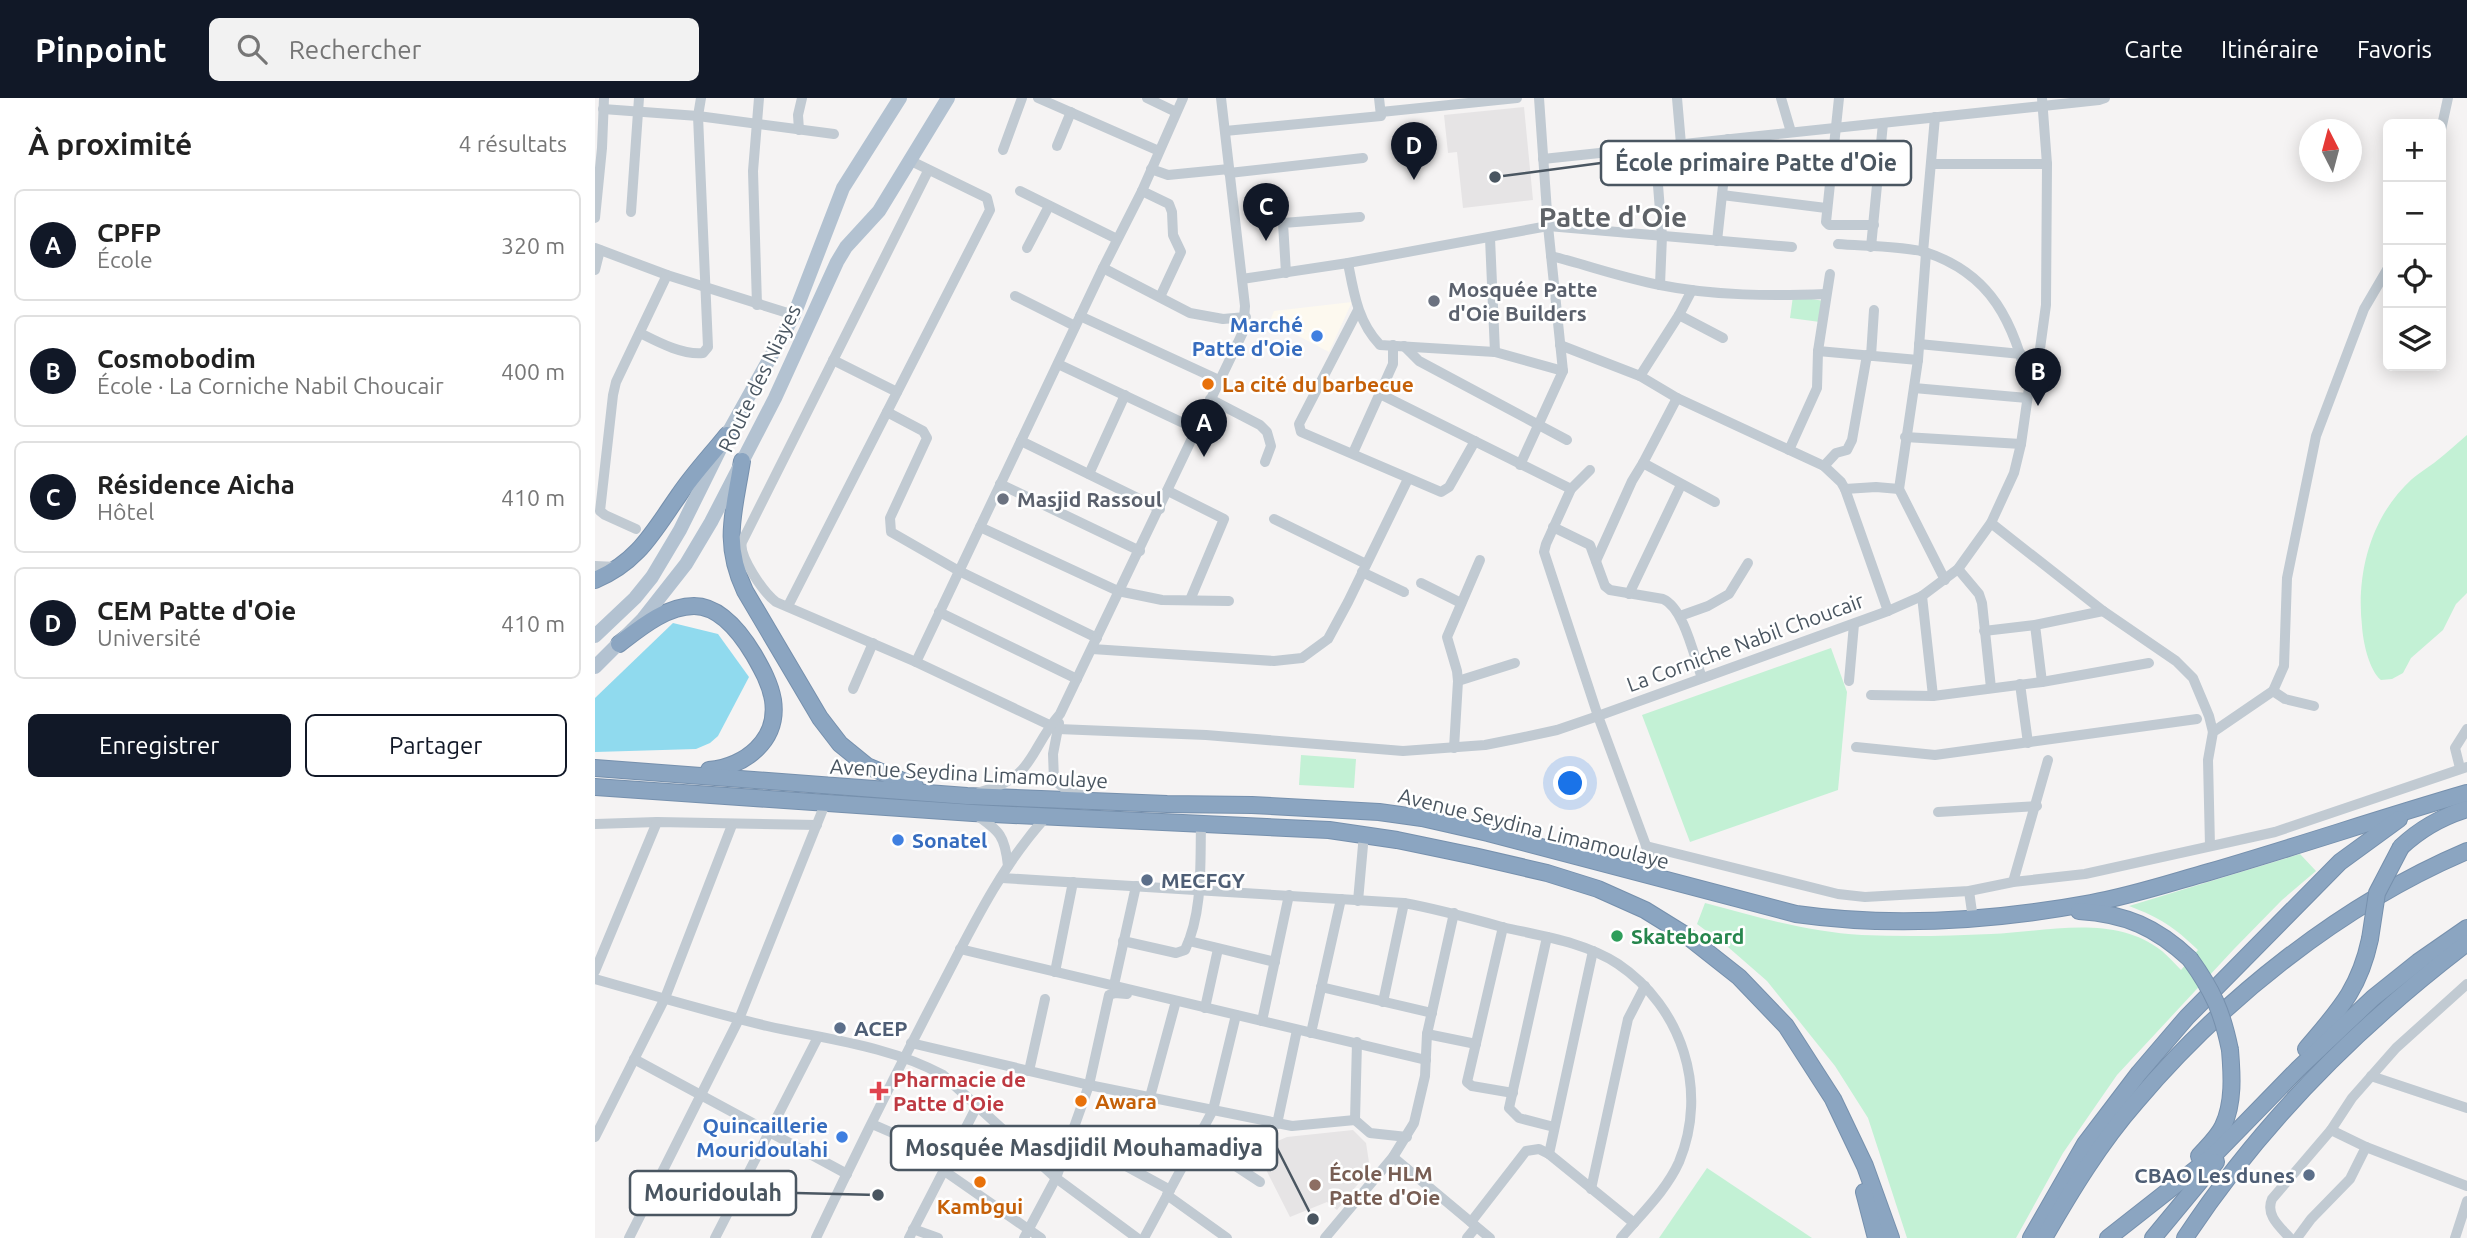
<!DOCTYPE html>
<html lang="fr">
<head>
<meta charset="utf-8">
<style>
  body { margin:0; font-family:Ubuntu,sans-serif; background:#f2f2f2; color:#222 }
  .controls { position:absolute; right:21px; top:21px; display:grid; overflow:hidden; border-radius:10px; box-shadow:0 4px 18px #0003 }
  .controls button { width:63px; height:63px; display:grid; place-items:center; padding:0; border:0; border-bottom:2px solid #e0e0e0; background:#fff; color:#222; font:35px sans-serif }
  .compass { position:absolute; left:1704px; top:21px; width:63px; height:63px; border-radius:50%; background:#fff; box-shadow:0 4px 18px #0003; rotate:354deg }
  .you { position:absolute; left:976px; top:686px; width:24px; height:24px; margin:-18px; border:5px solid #fff; border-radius:50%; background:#1a73e8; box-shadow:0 0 0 10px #1a73e833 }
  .badge { display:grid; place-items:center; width:46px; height:46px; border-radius:50%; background:#111827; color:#fff; font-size:23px; font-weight:700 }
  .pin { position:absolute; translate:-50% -58px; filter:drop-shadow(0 2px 4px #0008) }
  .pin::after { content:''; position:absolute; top:37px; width:24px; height:21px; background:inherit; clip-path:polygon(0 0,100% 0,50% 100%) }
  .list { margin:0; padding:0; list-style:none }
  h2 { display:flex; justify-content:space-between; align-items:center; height:91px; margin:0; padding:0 28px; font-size:30px }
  h2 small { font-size:23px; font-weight:400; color:#767676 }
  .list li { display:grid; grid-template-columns:46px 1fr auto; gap:21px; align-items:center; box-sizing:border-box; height:112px; margin:0 14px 14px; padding:0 14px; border:2px solid #e0e0e0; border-radius:10px }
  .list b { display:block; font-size:26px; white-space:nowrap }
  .list p { margin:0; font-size:23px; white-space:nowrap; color:#767676 }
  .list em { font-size:23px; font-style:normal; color:#767676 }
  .actions { display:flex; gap:14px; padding:21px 28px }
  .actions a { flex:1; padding:16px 0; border:2px solid #111827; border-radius:10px; text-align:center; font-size:24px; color:#111827 }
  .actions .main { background:#111827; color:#fff }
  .icon { flex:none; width:38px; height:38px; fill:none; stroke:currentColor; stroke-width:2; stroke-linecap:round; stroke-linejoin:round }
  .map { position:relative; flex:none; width:1872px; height:1140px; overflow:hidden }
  header { display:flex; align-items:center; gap:42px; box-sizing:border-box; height:98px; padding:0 35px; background:#111827; color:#fff }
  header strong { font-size:33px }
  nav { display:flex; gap:38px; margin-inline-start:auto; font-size:24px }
  .search { width:490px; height:63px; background:#f2f2f2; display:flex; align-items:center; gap:18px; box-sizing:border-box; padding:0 24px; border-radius:10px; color:#767676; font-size:26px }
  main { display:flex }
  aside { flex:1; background:#fff }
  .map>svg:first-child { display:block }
  .commercial { fill:#fdf9ef }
  .education { fill:#e6e4e5 }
  .green { fill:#c3f1d5 }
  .water { fill:#90daee }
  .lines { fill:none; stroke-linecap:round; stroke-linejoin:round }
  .highway-casing { stroke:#7690ad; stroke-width:18 }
  .minor { stroke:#c1cad2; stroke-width:10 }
  .major { stroke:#b3c2d1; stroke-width:14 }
  .highway { stroke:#8ba5c1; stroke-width:16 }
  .highway-bridge-casing { stroke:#7690ad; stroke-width:18; stroke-linecap:butt }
  .highway-bridge { stroke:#8ba5c1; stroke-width:16 }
  .worship-dot { fill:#6b7280; stroke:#fff; stroke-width:2.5 }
  .shop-dot { fill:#3f7fe0; stroke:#fff; stroke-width:2.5 }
  .food-dot { fill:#e8710a; stroke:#fff; stroke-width:2.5 }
  .service-dot { fill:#5c6f8a; stroke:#fff; stroke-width:2.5 }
  .leisure-dot { fill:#2e9e5b; stroke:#fff; stroke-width:2.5 }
  .health-dot { fill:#e0444e; stroke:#fff; stroke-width:2.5 }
  .education-dot { fill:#8d6e63; stroke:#fff; stroke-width:2.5 }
  .labels { text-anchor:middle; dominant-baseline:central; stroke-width:5; stroke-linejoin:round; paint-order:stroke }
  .worship-label { font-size:21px; font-weight:bold; fill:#5b616d; stroke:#fff; text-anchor:start }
  .shop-label { font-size:21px; font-weight:bold; fill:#366cbe; stroke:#fff; text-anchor:end }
  .street-label { font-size:21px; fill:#4a5661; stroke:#fff }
  .food-label { font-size:21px; font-weight:bold; fill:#c56008; stroke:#fff; text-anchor:start }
  .service-label { font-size:21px; font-weight:bold; fill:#4e5e75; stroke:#fff; text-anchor:start }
  .leisure-label { font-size:21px; font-weight:bold; fill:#27864d; stroke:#fff; text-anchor:start }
  .health-label { font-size:21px; font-weight:bold; fill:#be3a42; stroke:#fff; text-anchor:start }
  .education-label { font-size:21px; font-weight:bold; fill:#785e54; stroke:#fff; text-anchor:start }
  .district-label { font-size:28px; font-weight:bold; fill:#5f6368; stroke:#fff }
  .leader { fill:none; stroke:#4a5661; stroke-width:2.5 }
  .callout-dot { fill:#4a5661; stroke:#fff; stroke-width:2.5 }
  .callout { fill:#fff; stroke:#4a5661; stroke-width:2.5 }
  .callout-label { font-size:23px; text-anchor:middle; font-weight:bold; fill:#4a5661 }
</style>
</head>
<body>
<header>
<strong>Pinpoint</strong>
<div class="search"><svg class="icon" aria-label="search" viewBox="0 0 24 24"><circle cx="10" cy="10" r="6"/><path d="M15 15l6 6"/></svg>Rechercher</div>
<nav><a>Carte</a><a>Itinéraire</a><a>Favoris</a></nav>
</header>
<main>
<aside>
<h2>À proximité<small>4 résultats</small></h2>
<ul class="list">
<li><span class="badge">A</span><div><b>CPFP</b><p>École</p></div><em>320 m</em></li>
<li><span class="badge">B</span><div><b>Cosmobodim</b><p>École · La Corniche Nabil Choucair</p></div><em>400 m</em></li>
<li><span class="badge">C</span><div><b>Résidence Aicha</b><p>Hôtel</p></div><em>410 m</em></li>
<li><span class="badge">D</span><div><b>CEM Patte d'Oie</b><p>Université</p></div><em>410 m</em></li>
</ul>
<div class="actions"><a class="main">Enregistrer</a><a>Partager</a></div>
</aside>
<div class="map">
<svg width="1872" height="1140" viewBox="0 0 1872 1140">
  <rect width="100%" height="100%" fill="#f5f3f3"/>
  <polygon class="commercial" points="757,204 734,254 675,223 679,213"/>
  <g class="education">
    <polygon points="929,9 938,102 868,110 862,54 853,55 849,17"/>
    <polygon points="758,1032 771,1045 775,1071 742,1112 732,1104 695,1119 661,1052 692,1039"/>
  </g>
  <g class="green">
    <polygon points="1198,198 1229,203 1225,224 1195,220"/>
    <path d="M1872,337V495L1861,506L1848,532L1816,560L1808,575L1797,581L1786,582C1774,572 1768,544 1767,528C1761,475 1776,418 1817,381C1824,375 1832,370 1839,365C1851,356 1861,346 1872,337Z"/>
    <polygon points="1236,550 1252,594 1243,692 1095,744 1047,617"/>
    <polygon points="706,657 761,661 759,690 704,687"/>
    <path d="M1705,756L1721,773L1687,802L1639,851L1522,977L1468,1055L1421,1140H1312L1273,1020L1240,968L1172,883L1133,849L1102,826L1110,805C1162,819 1213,834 1267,837C1310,839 1353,838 1396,836C1451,834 1519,815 1567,853C1574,859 1580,866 1586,872L1603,852C1579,829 1566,820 1534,808Z"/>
    <polygon points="1112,1070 1217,1140 1064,1140"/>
  </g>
  <polygon class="water" points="78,525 123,536 154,579 123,638 115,645 101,651 0,654 0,600"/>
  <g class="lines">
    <g class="highway-casing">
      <g id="highway">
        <path d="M147,363C139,414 127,444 150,493L225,620L245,646L272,668L320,688"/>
        <path d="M0,482C43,464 58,434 84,397C98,376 116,357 132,337"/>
        <path d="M24,546C45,530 71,508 99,508C126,508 147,537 159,557C167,571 175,585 178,602C184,643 150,668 114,672"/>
        <path d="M0,670L372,698L572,706L657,707L784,714L827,720L893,735L1201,816C1300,830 1398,823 1496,805C1536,798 1575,785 1614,774C1700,749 1786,720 1872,695"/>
        <polyline points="0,689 378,715 734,732 802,742 879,758 952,775 1003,791 1050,812 1092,838 1144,879 1191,928 1238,1001 1270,1068 1296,1140"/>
        <path d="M1806,749C1825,731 1846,719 1872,711"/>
        <path d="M1484,813C1531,816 1561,829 1595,861"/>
        <path d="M1711,951C1744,912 1764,892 1775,841"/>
        <path d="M1604,1058C1612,1049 1623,1039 1628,1028C1639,1005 1637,976 1635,952"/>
        <polyline points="1269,1094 1281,1140"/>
        <polyline points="1436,1140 1490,1046 1544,975 1592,919 1745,764 1804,721"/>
        <path d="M1449,1140C1476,1093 1505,1045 1541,1004C1628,901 1747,806 1872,753"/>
        <polyline points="1513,1140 1620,1056 1703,971 1778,900 1823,864 1872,830"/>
        <polyline points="1558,1140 1621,1064"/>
        <path d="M1590,1140C1665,1026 1763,928 1872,845"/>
      </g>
    </g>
    <g class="minor">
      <polyline points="443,0 564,53"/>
      <polyline points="552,0 581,14"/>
      <polyline points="1082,0 1086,46"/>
      <polyline points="1186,0 1196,34"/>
      <polyline points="1244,0 1231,124 1234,127 1279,127"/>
      <polyline points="8,11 103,18 239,36"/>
      <polyline points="786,14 922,0"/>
      <polyline points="204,32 203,17 207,0"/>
      <polyline points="1846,32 1853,0"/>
      <polyline points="630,33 786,18 784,0"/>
      <polyline points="462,48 476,14"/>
      <polyline points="1060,49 1067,138 1065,187"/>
      <polyline points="408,52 427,0"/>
      <polyline points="948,61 1504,2 1510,0"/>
      <polyline points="1336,66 1452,66"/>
      <polyline points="556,71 573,77 634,71"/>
      <path d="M333,73L147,444C143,458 169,495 181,504L321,564L463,631L611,637L808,653L890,647L925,640L962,632L1003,618L1293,513L1327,498L1363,471L1396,425L1419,375L1426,346L1434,290L1444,258L1451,207L1452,66L1447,0"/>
      <polyline points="634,75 768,60"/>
      <polyline points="425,93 522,141"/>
      <polyline points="547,93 574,106 577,114 578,137 586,154 565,199"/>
      <polyline points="1127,97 1231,110"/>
      <polyline points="36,114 44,0"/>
      <polyline points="0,120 7,50 9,0"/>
      <polyline points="895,140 900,254"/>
      <polyline points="1122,143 1133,41"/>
      <path d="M1243,146C1267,148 1309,148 1330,154C1398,176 1418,225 1434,288"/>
      <polyline points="1276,149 1288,25"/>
      <polyline points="0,150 72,177 199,217"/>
      <polyline points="432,150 454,108"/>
      <polyline points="1328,154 1340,19"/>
      <polyline points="1331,155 1323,262 1304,391 1350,482"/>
      <path d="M956,158C992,167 1028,180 1065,187C1119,198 1177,198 1231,196"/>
      <path d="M753,165C759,196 763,224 785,247L900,254L968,273"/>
      <polyline points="508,170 595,215 628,221 651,219"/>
      <polyline points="0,172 5,152"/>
      <polyline points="691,175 688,125 765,119"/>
      <polyline points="647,181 753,165 953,128 1197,149"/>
      <polyline points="420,198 480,228"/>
      <polyline points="162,207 158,73 164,0"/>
      <polyline points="763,212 704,326 706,334 846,394 854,389 880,343"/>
      <polyline points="1084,217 1128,240"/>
      <polyline points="485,218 624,282"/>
      <path d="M45,235C63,244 87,257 108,255L113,249L103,18L106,0"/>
      <polyline points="1324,246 1426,256"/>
      <polyline points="965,247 1045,278 1082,300 1229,368 1246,384 1250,391 1293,513"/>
      <polyline points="809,248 824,263 972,342"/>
      <polyline points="1223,253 1323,262"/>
      <polyline points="1276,258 1279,212"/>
      <polyline points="238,262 302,294"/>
      <polyline points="463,266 601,331"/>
      <polyline points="1045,278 1084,217 1097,192"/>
      <polyline points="1319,290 1432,300"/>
      <polyline points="785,296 976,391"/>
      <polyline points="1082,300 1048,365 1120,404"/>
      <polyline points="615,301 665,327 672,334 676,348 670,364"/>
      <polyline points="292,314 328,333 332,340 295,420 296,434 364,473 502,540"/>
      <polyline points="1310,339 1426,346"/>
      <polyline points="426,343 565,411"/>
      <polyline points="1194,352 1222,290 1223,253 1235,176"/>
      <polyline points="758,355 798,266 798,247"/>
      <polyline points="925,367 968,273 953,128 944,0"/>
      <polyline points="1229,368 1241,355 1252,352 1257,342 1272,257"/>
      <polyline points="995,372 976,391 951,446 949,454 1003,618 1063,780"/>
      <polyline points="494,376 530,297"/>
      <polyline points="405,386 545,453"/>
      <polyline points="1250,391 1281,389 1304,391"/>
      <polyline points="573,393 629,421 595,502"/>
      <polyline points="679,421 771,466"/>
      <polyline points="1396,425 1508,513 1581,563 1598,580 1614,618 1618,634"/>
      <polyline points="385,429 523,493 567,502 634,503"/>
      <path d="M958,429L995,447L1010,488L1015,492L1068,501C1089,510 1099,559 1107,580"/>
      <polyline points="41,431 10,417 5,413 18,297 21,284 72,177"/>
      <polyline points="1001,463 1037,383 1048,365"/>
      <polyline points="0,468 22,469"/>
      <polyline points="1363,471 1384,496 1387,505 1396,590"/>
      <polyline points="767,474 809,494"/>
      <polyline points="826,485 866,505"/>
      <polyline points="1034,496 1086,387"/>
      <polyline points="193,508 395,112 392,100 314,62"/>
      <polyline points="344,514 482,581"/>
      <polyline points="1085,518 1113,508 1134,496 1153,465"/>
      <polyline points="1440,527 1447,584"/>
      <polyline points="1389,533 1440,527 1508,513"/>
      <polyline points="497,551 679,563 707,560 733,541 753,504 813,381"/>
      <polyline points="321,564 508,170 547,93 588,0"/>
      <polyline points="863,583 920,565"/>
      <polyline points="1254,583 1259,526"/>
      <polyline points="1425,586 1433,645"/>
      <polyline points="258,591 278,545"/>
      <polyline points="1678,593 1689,568 1692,480 1721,338 1769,211 1793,170"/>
      <polyline points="1276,597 1338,598 1327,498"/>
      <polyline points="1338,598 1447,584 1554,565"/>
      <polyline points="464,625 458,656 459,682 470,691 489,698"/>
      <polyline points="1261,649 1340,657 1602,621"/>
      <polyline points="859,650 863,583 862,573 852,539 885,462"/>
      <polyline points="1865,670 1860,650 1872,631"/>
      <path d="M385,694C441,679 433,653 465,616L648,234L650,208L626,0"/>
      <polyline points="1343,714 1442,708"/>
      <path d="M380,716C405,733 410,738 413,768"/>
      <polyline points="0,726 62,724 222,727"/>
      <polyline points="1051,748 1243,796 1270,799 1374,793 1418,784 1490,776 1680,734 1872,669"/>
      <polyline points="1615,748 1613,662 1618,634 1678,593 1690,601 1719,608"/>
      <path d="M407,780L809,805C842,811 875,820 907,829C946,838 990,844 1023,866C1087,909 1114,992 1084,1064C1071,1093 1046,1116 1026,1140"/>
      <polyline points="1418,784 1453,662"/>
      <polyline points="1374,793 1378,821"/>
      <polyline points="763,803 769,736"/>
      <polyline points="908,829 872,984 877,988 918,995"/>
      <polyline points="952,839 914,1010 924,1020 959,1029"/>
      <path d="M528,843L581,855L590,852C608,814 605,767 606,727"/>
      <polyline points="594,843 680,864"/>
      <polyline points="365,851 831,962"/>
      <polyline points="0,873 62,724"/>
      <polyline points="460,874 478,784"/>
      <path d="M0,881C57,897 114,914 172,928C230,941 295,948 348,977L461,1080L542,1140"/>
      <polyline points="519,887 541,788"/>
      <polyline points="726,889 837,915"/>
      <polyline points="788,904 809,805"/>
      <polyline points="610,910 623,851"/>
      <polyline points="667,923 694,797"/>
      <polyline points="716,935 746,801"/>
      <polyline points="832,936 881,946"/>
      <polyline points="762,944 760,1022 775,1035 812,1039"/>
      <polyline points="316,945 494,987 697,1028 760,1022"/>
      <polyline points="39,961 252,1076"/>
      <polyline points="434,973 450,901"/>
      <polyline points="1776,978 1872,1010"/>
      <polyline points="555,999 581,903"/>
      <polyline points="277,1026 355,1060"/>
      <polyline points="682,1026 702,932"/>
      <polyline points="1736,1032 1771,1049 1872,1088"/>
      <polyline points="0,1039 70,900 137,727"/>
      <polyline points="601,1042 665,1084"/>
      <polyline points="954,1056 998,853"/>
      <polyline points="798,1059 895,1140"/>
      <polyline points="522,1063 575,1092"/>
      <polyline points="348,1072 446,1140"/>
      <polyline points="996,1091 1033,921 1050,888"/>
      <polyline points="572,1097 632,1140"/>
      <polyline points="876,1124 931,1053 944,1051 954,1056 1039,1125"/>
      <polyline points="318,1131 343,1140"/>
      <polyline points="34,1140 144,921 230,706"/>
      <polyline points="120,1140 223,939"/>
      <path d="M221,1140C262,1053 305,967 350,881C379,825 408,766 451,719"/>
      <polyline points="314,1140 382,1008"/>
      <polyline points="429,1140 461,1080 494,987 514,897 520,895 532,896"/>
      <polyline points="549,1140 618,1012 641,917"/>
      <polyline points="730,1140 798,1059 819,1025 830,978 832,936 859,815"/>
      <polyline points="872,1140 881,1129"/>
      <path d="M1695,1140C1685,1129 1670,1117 1677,1101L1736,1032L1757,1000L1801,950L1872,886"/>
      <polyline points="1702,1140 1716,1121 1755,1081 1771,1049"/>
      <polyline points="1860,1140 1872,1103"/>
    </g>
    <g class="major">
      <polyline points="0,538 40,500 57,479 85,432 132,337 199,217 248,90 305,0"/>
      <polyline points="0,569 47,522 91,466 116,424 180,300 242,164 251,149 284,113 353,0"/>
    </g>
    <use href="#highway" class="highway"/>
    <g class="highway-bridge-casing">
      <g id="highway-bridge">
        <polyline points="1775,841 1782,795 1806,749"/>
        <path d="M1595,861C1618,893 1627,913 1635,952"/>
      </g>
    </g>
    <use href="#highway-bridge" class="highway-bridge"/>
  </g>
  <g class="worship-dot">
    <circle cx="839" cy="203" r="7"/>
    <circle cx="408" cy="401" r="7"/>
  </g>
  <g class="shop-dot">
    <circle cx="722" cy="238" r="7"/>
    <circle cx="303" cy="742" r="7"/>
    <circle cx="247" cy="1039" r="7"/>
  </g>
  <g class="food-dot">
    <circle cx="613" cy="286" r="7"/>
    <circle cx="486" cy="1003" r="7"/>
    <circle cx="385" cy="1084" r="7"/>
  </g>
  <g class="service-dot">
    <circle cx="552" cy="782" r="7"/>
    <circle cx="245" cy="930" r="7"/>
    <circle cx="1714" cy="1077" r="7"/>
  </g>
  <circle class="leisure-dot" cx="1022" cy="838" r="7"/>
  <path class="health-dot" d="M280.5 982.5h7v7h7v7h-7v7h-7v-7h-7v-7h7z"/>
  <circle class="education-dot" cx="720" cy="1087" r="7"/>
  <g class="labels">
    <g class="worship-label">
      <text x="853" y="191">Mosquée Patte<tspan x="853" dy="24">d'Oie Builders</tspan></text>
      <text x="422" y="401">Masjid Rassoul</text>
    </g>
    <g class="shop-label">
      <text x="708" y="226">Marché<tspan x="708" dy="24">Patte d'Oie</tspan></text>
      <text x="317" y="742" text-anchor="start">Sonatel</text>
      <text x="233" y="1027">Quincaillerie<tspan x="233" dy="24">Mouridoulahi</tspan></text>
    </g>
    <g class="street-label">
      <text transform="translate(164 280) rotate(-64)">Route des Niayes</text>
      <text transform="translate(1150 544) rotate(-20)">La Corniche Nabil Choucair</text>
      <text transform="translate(374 675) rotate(3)">Avenue Seydina Limamoulaye</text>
      <text transform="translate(939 730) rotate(14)">Avenue Seydina Limamoulaye</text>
    </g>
    <g class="food-label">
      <text x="627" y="286">La cité du barbecue</text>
      <text x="500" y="1003">Awara</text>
      <text x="385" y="1108" text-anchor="middle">Kambgui</text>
    </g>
    <g class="service-label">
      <text x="566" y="782">MECFGY</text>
      <text x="259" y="930">ACEP</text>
      <text x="1700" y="1077" text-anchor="end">CBAO Les dunes</text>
    </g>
    <g class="leisure-label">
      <text x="1036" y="838">Skateboard</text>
    </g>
    <g class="health-label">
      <text x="298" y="981">Pharmacie de<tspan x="298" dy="24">Patte d'Oie</tspan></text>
    </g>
    <g class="education-label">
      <text x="734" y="1075">École HLM<tspan x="734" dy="24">Patte d'Oie</tspan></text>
    </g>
    <g class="district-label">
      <text x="1018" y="118">Patte d'Oie</text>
    </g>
  </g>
  <path class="leader" d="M900 79L1006 65M718 1121L682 1050M283 1097L201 1095"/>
  <g class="callout-dot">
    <circle cx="900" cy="79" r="7"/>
    <circle cx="718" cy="1121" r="7"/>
    <circle cx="283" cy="1097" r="7"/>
  </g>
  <g class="callout">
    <rect x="1006" y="43" width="310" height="44" rx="7"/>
    <rect x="296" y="1028" width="386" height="44" rx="7"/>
    <rect x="35" y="1073" width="166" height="44" rx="7"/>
  </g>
  <g class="callout-label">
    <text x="1161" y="73">École primaire Patte d'Oie</text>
    <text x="489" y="1058">Mosquée Masdjidil Mouhamadiya</text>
    <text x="118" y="1103">Mouridoulah</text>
  </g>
</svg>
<div class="controls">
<button>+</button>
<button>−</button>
<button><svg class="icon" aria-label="locate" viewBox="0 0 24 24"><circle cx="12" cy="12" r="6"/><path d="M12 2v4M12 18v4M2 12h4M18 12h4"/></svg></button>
<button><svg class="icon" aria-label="layers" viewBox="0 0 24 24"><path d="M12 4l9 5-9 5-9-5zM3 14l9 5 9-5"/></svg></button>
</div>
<svg class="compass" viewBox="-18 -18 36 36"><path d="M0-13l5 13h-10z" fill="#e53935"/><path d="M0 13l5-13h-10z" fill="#767676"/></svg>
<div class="you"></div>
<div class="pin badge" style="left:609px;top:359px">A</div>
<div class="pin badge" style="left:1443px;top:308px">B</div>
<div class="pin badge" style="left:671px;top:143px">C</div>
<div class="pin badge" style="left:819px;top:82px">D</div>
</div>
</main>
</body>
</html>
